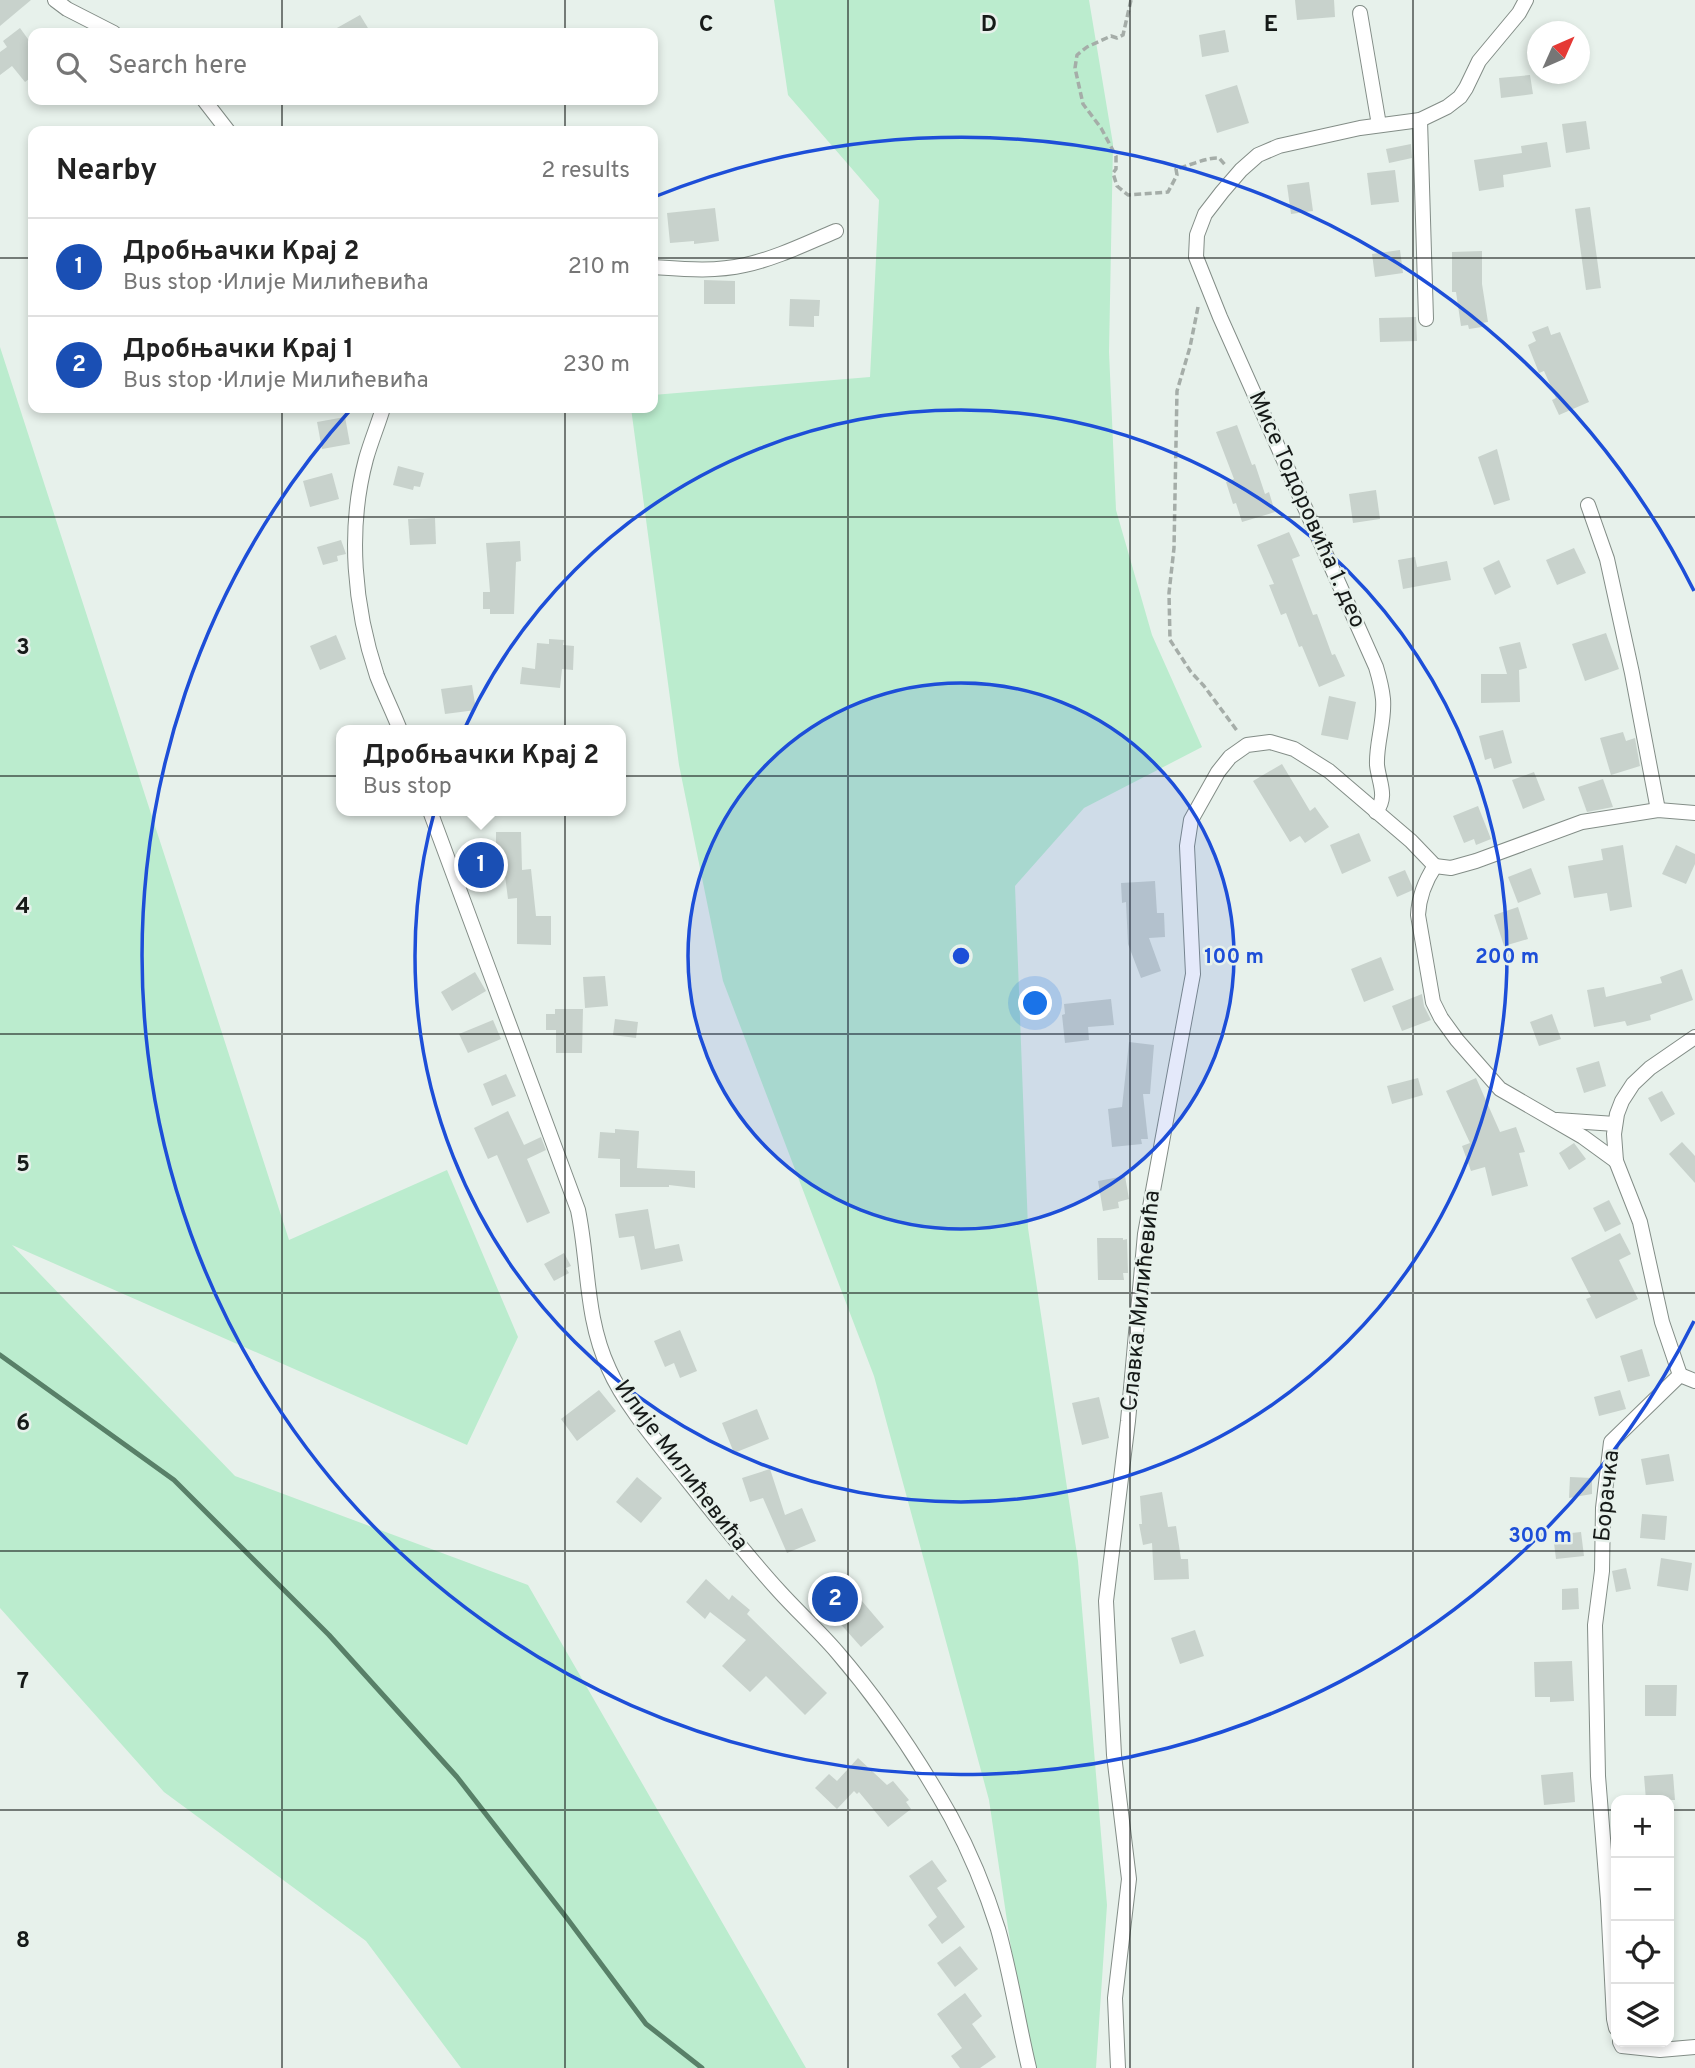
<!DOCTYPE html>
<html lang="en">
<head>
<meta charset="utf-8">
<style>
  body { margin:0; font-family:Overpass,sans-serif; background:#f6f6f6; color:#222 }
  .controls { position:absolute; right:21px; bottom:21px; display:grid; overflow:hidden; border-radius:14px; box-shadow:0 4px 10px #0003 }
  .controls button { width:63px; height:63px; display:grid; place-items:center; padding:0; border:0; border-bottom:2px solid #e0e0e0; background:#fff; color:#222; font:35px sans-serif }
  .compass { position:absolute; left:1527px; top:21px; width:63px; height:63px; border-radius:50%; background:#fff; box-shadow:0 4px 10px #0003; rotate:45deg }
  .you { position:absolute; left:1036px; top:1004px; width:24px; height:24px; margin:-18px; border:5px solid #fff; border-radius:50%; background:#1a73e8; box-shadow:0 0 0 10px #1a73e833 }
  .badge { display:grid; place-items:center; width:46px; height:46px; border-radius:50%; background:#ea580c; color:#fff; font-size:23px; font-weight:700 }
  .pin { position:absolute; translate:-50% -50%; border:4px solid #fff; box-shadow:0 2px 7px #0006 }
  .popup { position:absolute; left:336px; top:725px; width:290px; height:91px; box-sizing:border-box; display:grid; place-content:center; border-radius:14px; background:#fff; filter:drop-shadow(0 2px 5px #0005); font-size:23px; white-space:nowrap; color:#767676 }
  .popup b { font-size:26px; color:#222 }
  .popup::after { content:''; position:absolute; left:50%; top:100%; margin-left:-14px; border:14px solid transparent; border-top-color:#fff }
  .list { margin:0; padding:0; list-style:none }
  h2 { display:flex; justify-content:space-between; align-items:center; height:91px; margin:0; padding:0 28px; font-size:30px }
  h2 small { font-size:23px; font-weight:400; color:#767676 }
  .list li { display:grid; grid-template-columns:46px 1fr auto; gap:21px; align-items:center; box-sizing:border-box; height:98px; padding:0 28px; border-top:2px solid #e0e0e0 }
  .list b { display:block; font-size:26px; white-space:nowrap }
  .list p { margin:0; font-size:23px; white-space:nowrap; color:#767676 }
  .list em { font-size:23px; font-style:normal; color:#767676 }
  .icon { flex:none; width:38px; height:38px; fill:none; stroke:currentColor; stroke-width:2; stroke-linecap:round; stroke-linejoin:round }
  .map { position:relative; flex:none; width:1695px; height:2068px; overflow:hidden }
  .search { position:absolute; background:#fff; box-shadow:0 4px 10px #0003; left:28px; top:28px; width:630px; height:77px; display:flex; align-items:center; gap:18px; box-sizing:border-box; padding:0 24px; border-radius:14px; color:#767676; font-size:26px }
  .panel { position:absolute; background:#fff; box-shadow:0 4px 10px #0003; left:28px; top:126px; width:630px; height:287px; border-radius:14px }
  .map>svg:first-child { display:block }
  .green { fill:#bbecce }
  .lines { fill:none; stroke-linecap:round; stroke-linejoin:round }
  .stream { stroke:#588068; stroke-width:5 }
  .building { fill:#c8d2cc }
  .minor-casing { stroke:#838d87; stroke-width:16 }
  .path { stroke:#a5ada8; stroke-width:3.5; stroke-dasharray:7 3.5; stroke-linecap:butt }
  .minor { stroke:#fff; stroke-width:14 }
  .grid { fill:none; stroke:#161a18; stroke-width:2; stroke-opacity:0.55 }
  .ring { fill:none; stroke:#1d4ed8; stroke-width:3.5 }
  .labels { text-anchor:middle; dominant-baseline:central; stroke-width:5; stroke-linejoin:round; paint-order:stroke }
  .street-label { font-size:23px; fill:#161a18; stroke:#e7f1eb }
  .grid-label { font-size:23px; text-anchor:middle; font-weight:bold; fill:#161a18; stroke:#e7f1eb; stroke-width:5; stroke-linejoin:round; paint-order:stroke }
  .centre { fill:#1d4ed8; stroke:#e7f1eb; stroke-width:3.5 }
  .ring-label { font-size:21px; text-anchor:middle; font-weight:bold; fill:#1d4ed8; stroke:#e7f1eb; stroke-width:5; stroke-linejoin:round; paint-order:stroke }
</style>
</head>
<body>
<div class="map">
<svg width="1695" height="2068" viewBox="0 0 1695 2068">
  <rect width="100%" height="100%" fill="#e7f1eb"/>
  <g class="green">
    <polygon points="774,0 1089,0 1113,144 1109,352 1116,510 1152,635 1202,747 1084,808 1015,886 1028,1228 1078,1561 1107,1905 1096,2068 1032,2068 1028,2062 989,1800 874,1376 723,981 679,765 631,408 653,408 653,395 870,377 879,200 788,95"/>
    <polygon points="0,347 289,1240 447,1170 518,1337 467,1445 12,1245 235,1476 528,1585 806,2068 461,2068 366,1941 164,1792 0,1608"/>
  </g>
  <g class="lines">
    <polyline class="stream" points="0,1355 174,1480 329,1635 457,1777 566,1917 646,2024 702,2068"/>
  </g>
  <g class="building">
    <polygon points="0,0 31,0 0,26"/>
    <polygon points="1295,0 1334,0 1335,17 1297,20"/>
    <polygon points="360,15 371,33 328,33"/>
    <polygon points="20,28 33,46 33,76 25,82 12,66 0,75 0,52 7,47 3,41"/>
    <polygon points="1225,30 1229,52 1202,57 1199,35"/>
    <polygon points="1530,75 1533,94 1501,98 1499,78"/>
    <polygon points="1237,85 1249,123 1217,133 1205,95"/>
    <polygon points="1586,121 1590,149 1566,153 1562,124"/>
    <polygon points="1547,142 1551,167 1503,175 1504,187 1479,191 1474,160 1522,153 1521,146"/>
    <polygon points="1411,144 1412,158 1389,163 1386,149"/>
    <polygon points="1395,170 1399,202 1371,205 1367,173"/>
    <polygon points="1309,182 1313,211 1291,214 1287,185"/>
    <polygon points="1590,207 1601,288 1586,290 1575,209"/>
    <polygon points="715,208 719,241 694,244 694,241 670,243 667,213"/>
    <polygon points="1400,250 1403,273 1375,277 1372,254"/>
    <polygon points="1482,251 1482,284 1488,322 1482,323 1482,327 1469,329 1468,325 1461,326 1456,292 1452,292 1452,252"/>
    <polygon points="704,280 735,281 735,304 704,304"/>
    <polygon points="790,299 820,300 819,316 814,316 814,327 789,326"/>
    <polygon points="1416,317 1417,341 1380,342 1379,318"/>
    <polygon points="1548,326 1551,335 1560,332 1589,402 1559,415 1552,400 1556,398 1544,371 1539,373 1528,345 1536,341 1532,332"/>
    <polygon points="345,417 350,444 322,449 317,422"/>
    <polygon points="1237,425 1252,465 1255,464 1265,494 1269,492 1275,512 1242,522 1236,503 1233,504 1226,482 1234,479 1216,432"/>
    <polygon points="1497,449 1510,500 1494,505 1478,457"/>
    <polygon points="398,466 424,473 420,487 414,486 413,490 393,485"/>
    <polygon points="332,473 339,499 310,507 303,481"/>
    <polygon points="1376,490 1380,519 1353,523 1349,494"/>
    <polygon points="435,518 436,544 410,545 408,519"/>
    <polygon points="1289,532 1300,556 1292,559 1313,615 1317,614 1332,655 1335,654 1345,676 1319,687 1302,646 1299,647 1286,613 1281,615 1269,585 1274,584 1257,545"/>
    <polygon points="341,540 346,554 337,556 338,561 323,565 317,547"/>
    <polygon points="520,541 521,561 516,562 514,614 490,614 490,609 483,609 483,592 490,592 486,543"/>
    <polygon points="1574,548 1586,573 1557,585 1546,560"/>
    <polygon points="1415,557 1417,567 1447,561 1451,580 1403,589 1398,560"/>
    <polygon points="1499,560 1511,587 1495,595 1483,568"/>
    <polygon points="1606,633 1619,669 1585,681 1572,644"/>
    <polygon points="336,635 346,659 320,670 310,646"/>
    <polygon points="549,639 564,640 563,645 574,646 573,670 562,669 560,688 520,684 522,667 535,669 537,643 549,644"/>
    <polygon points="1520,642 1527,668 1519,670 1520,702 1481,703 1481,674 1507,674 1499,647"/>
    <polygon points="472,685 476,710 445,714 441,689"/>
    <polygon points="1329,696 1356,702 1348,740 1321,735"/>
    <polygon points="1503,730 1512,763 1494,769 1491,758 1485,760 1479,736"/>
    <polygon points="1623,732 1626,741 1635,738 1640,766 1611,775 1600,738"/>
    <polygon points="1282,764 1310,811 1315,807 1329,827 1305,843 1300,836 1290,842 1253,781"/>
    <polygon points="1534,772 1545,800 1523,809 1512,780"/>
    <polygon points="1603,779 1613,807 1587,812 1578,787"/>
    <polygon points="1478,806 1491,839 1476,845 1474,839 1464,843 1453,816"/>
    <polygon points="496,832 521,832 522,870 531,869 536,916 551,916 551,945 517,944 517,898 508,899 503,860 496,860"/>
    <polygon points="1359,833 1371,861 1342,874 1330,845"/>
    <polygon points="1623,845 1632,907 1610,911 1607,893 1574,898 1568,866 1603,860 1601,849"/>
    <polygon points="1676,845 1695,854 1695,864 1686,884 1662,874"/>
    <polygon points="1531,868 1541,894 1518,903 1508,877"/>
    <polygon points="1405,870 1413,888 1413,890 1397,897 1388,877"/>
    <polygon points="1155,881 1157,913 1164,913 1165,937 1149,938 1161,971 1141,978 1128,944 1126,902 1122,903 1121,883"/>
    <polygon points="1518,907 1528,939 1504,946 1494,915"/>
    <polygon points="1381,957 1394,990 1364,1002 1351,969"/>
    <polygon points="1682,969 1693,1000 1650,1015 1651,1020 1627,1026 1625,1021 1594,1027 1587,990 1604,987 1606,997 1662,983 1660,977"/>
    <polygon points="475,972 486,991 452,1011 441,992"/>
    <polygon points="605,976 608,1006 585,1008 583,977"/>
    <polygon points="1422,994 1424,1006 1431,1020 1402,1031 1392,1006"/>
    <polygon points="1111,999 1114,1025 1088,1027 1089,1040 1065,1043 1062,1015 1065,1014 1064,1004"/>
    <polygon points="555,1009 583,1009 582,1053 556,1053 556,1030 546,1030 546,1014 555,1014"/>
    <polygon points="1552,1014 1561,1039 1539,1046 1530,1022"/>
    <polygon points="615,1019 638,1022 636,1038 613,1035"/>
    <polygon points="493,1020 501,1039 468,1053 459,1034"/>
    <polygon points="1129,1042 1154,1045 1150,1094 1143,1094 1148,1139 1141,1139 1142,1144 1112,1147 1108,1109 1122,1107"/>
    <polygon points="1599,1061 1606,1086 1584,1093 1576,1068"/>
    <polygon points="506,1074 516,1096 492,1106 483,1084"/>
    <polygon points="1418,1078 1423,1095 1392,1104 1387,1086"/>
    <polygon points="1476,1078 1500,1132 1516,1127 1525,1152 1519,1153 1528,1186 1492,1196 1485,1167 1471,1171 1462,1146 1470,1143 1446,1091"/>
    <polygon points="1662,1091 1675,1114 1661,1122 1648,1098"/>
    <polygon points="508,1111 524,1145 541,1137 546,1150 527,1159 550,1213 527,1223 497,1155 488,1159 474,1128"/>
    <polygon points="615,1129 639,1131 637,1168 695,1171 695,1188 669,1185 669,1187 620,1187 620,1159 598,1158 600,1132 615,1133"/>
    <polygon points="1682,1142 1695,1156 1695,1183 1669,1154"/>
    <polygon points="1574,1143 1586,1159 1569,1170 1559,1153"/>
    <polygon points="1125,1176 1129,1199 1118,1202 1119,1208 1103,1211 1098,1181"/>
    <polygon points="1609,1200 1621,1224 1605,1232 1593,1208"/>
    <polygon points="648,1209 655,1249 679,1244 683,1261 641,1270 634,1236 619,1238 615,1214"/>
    <polygon points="1620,1233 1631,1254 1619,1260 1638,1299 1596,1319 1586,1299 1591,1297 1571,1258"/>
    <polygon points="1097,1238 1123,1238 1123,1240 1127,1239 1128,1273 1123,1273 1124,1280 1098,1280"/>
    <polygon points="564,1253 571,1266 566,1268 569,1273 554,1281 544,1264"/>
    <polygon points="680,1330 697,1371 680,1378 674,1363 665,1367 654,1341"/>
    <polygon points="1642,1349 1650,1376 1628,1382 1620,1356"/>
    <polygon points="599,1390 616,1411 577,1441 561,1419"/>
    <polygon points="1620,1390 1626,1409 1599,1416 1594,1397"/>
    <polygon points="1099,1397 1109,1438 1082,1445 1072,1403"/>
    <polygon points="757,1409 769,1439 734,1453 722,1423"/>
    <polygon points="1669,1454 1674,1481 1646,1485 1641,1459"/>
    <polygon points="770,1469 785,1515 802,1508 816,1541 787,1553 763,1498 750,1502 742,1478"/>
    <polygon points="637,1477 662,1498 641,1523 616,1502"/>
    <polygon points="1570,1477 1592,1478 1592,1494 1569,1498"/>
    <polygon points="1162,1492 1168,1527 1176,1526 1181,1559 1188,1559 1189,1579 1154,1580 1152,1543 1143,1545 1139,1524 1142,1524 1140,1496"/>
    <polygon points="1642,1514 1667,1516 1665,1540 1640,1538"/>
    <polygon points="1581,1532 1584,1556 1556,1559 1553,1535"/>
    <polygon points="1661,1558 1692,1563 1688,1591 1657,1586"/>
    <polygon points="1626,1568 1631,1589 1616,1592 1612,1571"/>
    <polygon points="706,1579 729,1600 732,1595 750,1610 747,1614 827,1693 805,1715 766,1676 750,1692 722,1666 746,1640 710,1612 705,1619 686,1602"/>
    <polygon points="1578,1588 1579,1609 1562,1610 1562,1589"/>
    <polygon points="861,1600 884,1627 861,1647 838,1621"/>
    <polygon points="1195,1630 1204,1656 1180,1664 1171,1638"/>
    <polygon points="1572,1661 1574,1701 1550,1702 1550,1697 1535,1697 1534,1662"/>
    <polygon points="1645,1685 1677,1685 1676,1716 1645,1716"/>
    <polygon points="858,1758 887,1785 893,1781 909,1800 906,1802 911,1809 888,1827 859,1792 857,1794 854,1791 837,1809 815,1788 829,1774 837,1781"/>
    <polygon points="1573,1772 1575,1802 1544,1805 1541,1775"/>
    <polygon points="1673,1774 1675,1800 1646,1800 1644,1776"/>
    <polygon points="932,1860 947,1881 937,1888 965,1927 942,1944 928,1925 937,1917 909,1876"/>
    <polygon points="960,1946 978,1969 955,1987 937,1963"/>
    <polygon points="965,1993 982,2016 972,2024 996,2057 980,2068 960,2068 951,2056 962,2048 937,2014"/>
  </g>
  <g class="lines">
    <g class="minor-casing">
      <g id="minor">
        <polyline points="55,0 67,9 114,33"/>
        <polyline points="1360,13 1379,125"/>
        <polyline points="204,100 228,131"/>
        <polyline points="1420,120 1426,319"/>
        <path d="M653,267C683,269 715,272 745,265C777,258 807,243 836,231"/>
        <path d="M383,408C378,425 371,441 366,459C347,530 354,607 377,676C384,694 393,712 400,730"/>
        <polyline points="1588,505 1607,559 1632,673 1658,810"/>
        <path d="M430,811L578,1210C589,1263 585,1318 609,1369C625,1406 663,1449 688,1481C718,1519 747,1556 779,1591C798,1612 819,1631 837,1652C880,1702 919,1760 951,1817C970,1852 986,1891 998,1929C1011,1975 1018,2022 1029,2068"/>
        <path d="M1376,812C1388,796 1379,783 1377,765C1376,743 1385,721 1383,699C1382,688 1379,677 1376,667L1220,317L1196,257L1197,235L1205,214L1222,192L1241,170L1258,155L1279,146L1360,128L1420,120L1447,107L1460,97L1466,88L1479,61L1519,13L1526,0"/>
        <path d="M1435,866C1425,881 1419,896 1418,915L1433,1002L1441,1018L1457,1040L1500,1089L1583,1137L1616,1161"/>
        <polyline points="1435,866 1451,868 1476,861 1582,822 1658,810 1695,813"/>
        <polyline points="1557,1120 1615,1124"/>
        <polyline points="1680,1375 1662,1322 1640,1222 1616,1161 1614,1134 1617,1114 1622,1101 1633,1084 1650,1068 1695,1037"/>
        <polyline points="1680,1375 1695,1381"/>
        <polyline points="1616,2028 1614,2019 1608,1901 1598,1776 1595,1625 1602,1571 1603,1508 1611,1442 1680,1375"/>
        <polyline points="1620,2042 1622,2046 1660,2050 1695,2047"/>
        <polyline points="1118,2068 1115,1998 1129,1879 1114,1755 1106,1601 1128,1421 1145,1234 1193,974 1187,846 1191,820 1218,772 1230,757 1247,745 1270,742 1294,749 1329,771 1411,841 1435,866"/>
      </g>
    </g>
    <g class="path">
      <path d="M1131,0L1123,35L1117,38L1111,36L1087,47L1077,55L1075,68L1083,104L1101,128L1116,156V169L1113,173L1117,186L1128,195L1168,192L1177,175L1176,169C1188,166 1208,157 1219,158L1226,166"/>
      <polyline points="1198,307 1190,347 1177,391 1174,548 1169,593 1170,640 1191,672 1204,686 1238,732"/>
    </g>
    <use href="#minor" class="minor"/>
  </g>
  <path class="grid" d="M282,0V33M565,0V33M848,0V2068M1130,0V2068M1413,0V2068M282,100V131M565,100V131M0,258H33M653,258H1695M282,408V2068M565,408V2068M0,517H1695M0,776H1695M0,1034H1695M0,1293H1695M0,1551H1695M0,1810H1616M1669,1810H1695"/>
  <circle cx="961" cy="956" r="273" fill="#1d4ed8" fill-opacity=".12"/>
  <g class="ring">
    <circle cx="961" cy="956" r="273"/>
    <circle cx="961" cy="956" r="546"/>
    <path d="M1694 1321A819 819 0 1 1 352 408M654 197A819 819 0 0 1 1694 591"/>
  </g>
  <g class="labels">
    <g class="street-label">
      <text transform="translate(1306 510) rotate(66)">Мисе Тодоровића 1. део</text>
      <text transform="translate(1142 1301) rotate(-84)">Славка Милићевића</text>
      <text transform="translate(680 1466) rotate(53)">Илије Милићевића</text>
      <text transform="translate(1608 1496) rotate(-84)">Борачка</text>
    </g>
  </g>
  <g class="grid-label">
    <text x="706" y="31">C</text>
    <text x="989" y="31">D</text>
    <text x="1271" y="31">E</text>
    <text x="23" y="654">3</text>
    <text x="23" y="913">4</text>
    <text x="23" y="1171">5</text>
    <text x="23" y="1430">6</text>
    <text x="23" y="1688">7</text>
    <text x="23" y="1947">8</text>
  </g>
  <circle cx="961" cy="956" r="10" class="centre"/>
  <g class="ring-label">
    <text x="1234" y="963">100 m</text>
    <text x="1507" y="963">200 m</text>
    <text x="1540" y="1542">300 m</text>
  </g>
</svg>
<div class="controls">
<button>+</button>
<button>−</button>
<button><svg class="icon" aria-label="locate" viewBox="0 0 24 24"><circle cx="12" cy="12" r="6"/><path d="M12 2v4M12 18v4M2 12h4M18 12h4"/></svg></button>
<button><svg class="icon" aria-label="layers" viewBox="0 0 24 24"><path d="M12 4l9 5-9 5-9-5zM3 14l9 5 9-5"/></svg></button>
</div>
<svg class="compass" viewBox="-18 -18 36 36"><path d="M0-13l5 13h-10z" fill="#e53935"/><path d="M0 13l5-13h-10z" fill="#767676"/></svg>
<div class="you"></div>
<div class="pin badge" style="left:481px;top:865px;background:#1a4fb4">1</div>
<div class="popup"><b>Дробњачки Крај 2</b>Bus stop</div>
<div class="pin badge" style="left:835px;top:1599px;background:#1a4fb4">2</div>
<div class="search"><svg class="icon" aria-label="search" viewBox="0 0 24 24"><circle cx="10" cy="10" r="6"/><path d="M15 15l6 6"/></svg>Search here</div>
<section class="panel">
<h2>Nearby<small>2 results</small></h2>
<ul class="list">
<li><span class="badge" style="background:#1a4fb4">1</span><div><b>Дробњачки Крај 2</b><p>Bus stop · Илије Милићевића</p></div><em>210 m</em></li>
<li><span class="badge" style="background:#1a4fb4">2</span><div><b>Дробњачки Крај 1</b><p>Bus stop · Илије Милићевића</p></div><em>230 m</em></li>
</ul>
</section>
</div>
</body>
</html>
